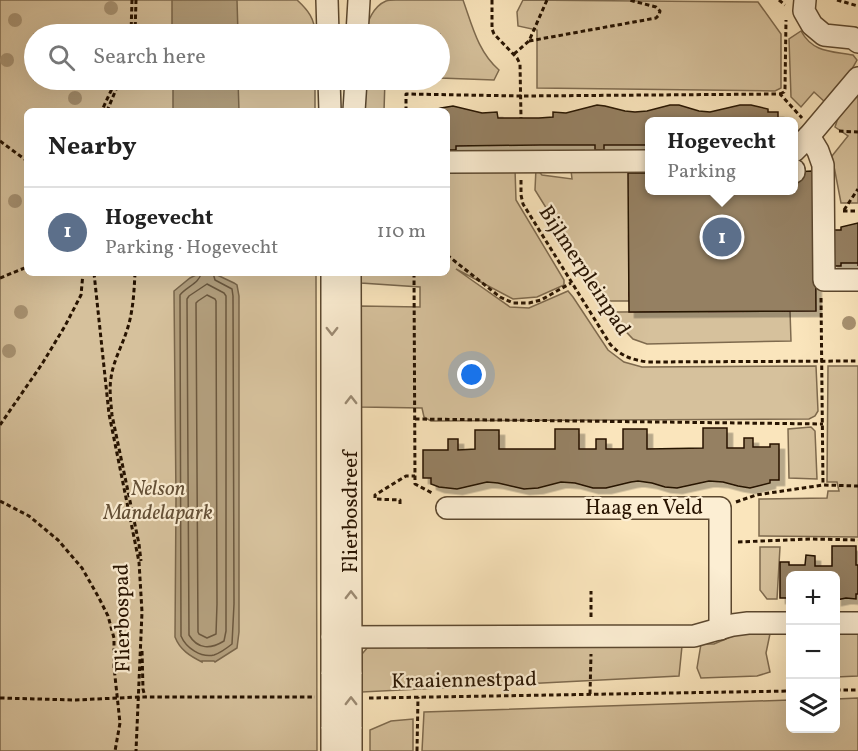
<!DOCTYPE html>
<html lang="en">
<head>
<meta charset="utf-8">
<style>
  body { margin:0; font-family:Vollkorn,serif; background:#f2f2f2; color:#222 }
  .controls { position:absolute; right:18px; bottom:18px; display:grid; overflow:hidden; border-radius:9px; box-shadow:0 6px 24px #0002 }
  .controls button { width:54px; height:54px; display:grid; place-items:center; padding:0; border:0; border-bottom:2px solid #e0e0e0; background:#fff; color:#222; font:30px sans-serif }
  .you { position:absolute; left:472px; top:375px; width:21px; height:21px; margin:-15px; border:4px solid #fff; border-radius:50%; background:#1a73e8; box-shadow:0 0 0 9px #1a73e833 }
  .badge { display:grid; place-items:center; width:39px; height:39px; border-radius:50%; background:#1a73e8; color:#fff; font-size:20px; font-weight:700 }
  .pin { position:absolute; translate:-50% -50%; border:3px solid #fff; box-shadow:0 2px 6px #0006 }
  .popup { position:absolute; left:645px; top:117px; width:153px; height:78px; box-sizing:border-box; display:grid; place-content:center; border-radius:9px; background:#fff; filter:drop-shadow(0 2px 4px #0005); font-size:20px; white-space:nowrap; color:#767676 }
  .popup b { font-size:22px; color:#222 }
  .popup::after { content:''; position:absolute; left:50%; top:100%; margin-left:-12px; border:12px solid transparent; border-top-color:#fff }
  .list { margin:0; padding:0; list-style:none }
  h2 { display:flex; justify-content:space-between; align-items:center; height:78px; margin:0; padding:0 24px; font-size:26px }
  h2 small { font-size:20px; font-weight:400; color:#767676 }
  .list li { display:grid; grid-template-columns:39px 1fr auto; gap:18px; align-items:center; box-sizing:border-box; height:90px; padding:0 24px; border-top:2px solid #e0e0e0 }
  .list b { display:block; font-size:22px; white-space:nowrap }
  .list p { margin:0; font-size:20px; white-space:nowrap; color:#767676 }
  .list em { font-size:20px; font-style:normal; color:#767676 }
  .icon { flex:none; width:33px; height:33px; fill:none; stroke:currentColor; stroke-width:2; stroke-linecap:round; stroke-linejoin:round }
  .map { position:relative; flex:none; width:858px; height:751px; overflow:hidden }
  .search { position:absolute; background:#fff; box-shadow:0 6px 24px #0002; left:24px; top:24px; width:426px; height:66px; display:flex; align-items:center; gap:15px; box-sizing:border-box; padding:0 21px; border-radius:33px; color:#767676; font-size:22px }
  .panel { position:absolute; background:#fff; box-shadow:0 6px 24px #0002; left:24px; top:108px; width:426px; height:168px; border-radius:9px }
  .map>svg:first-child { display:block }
  .green { fill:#d6c19c; stroke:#7e6a4e; stroke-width:1.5 }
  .water { fill:#b29e7c; stroke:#7a664a; stroke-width:1.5 }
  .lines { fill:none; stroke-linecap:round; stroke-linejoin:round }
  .shore { stroke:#6c583e; stroke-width:1.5 }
  .building { fill:#958062; stroke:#271300; stroke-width:1.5; filter:url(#shadow) }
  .minor-casing { stroke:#5c482f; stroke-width:24 }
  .path { stroke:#271300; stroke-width:3; stroke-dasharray:4.5 3; stroke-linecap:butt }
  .minor { stroke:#fceed3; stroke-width:21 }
  .minor-bridge-casing { stroke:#5c482f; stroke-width:24; stroke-linecap:butt }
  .minor-bridge { stroke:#fceed3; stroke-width:21 }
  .tree { fill:#a89373 }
  .oneway { stroke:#9c8b74 }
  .labels { text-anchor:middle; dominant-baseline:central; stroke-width:4.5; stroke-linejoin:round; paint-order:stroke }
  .street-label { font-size:21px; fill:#271300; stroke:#fceed3 }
  .park-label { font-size:21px; font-style:italic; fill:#645037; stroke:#fceed3 }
</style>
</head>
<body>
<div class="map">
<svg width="858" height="751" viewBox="0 0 858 751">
  <defs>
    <filter id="shadow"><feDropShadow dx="5.5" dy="5.5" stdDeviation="0" flood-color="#0004"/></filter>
  </defs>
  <rect width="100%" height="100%" fill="#fae5bc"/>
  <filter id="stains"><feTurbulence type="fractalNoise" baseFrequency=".00333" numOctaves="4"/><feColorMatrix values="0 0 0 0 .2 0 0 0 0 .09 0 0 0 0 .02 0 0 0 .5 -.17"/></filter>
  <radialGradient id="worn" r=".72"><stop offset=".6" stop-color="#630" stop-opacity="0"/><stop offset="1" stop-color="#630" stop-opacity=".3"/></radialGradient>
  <g class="green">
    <path d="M0,0H297C308,10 315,19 315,34H34V80H315V111H27V273H316L317,751H0Z"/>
    <path d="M396,0H463C472,25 478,52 499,70L494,80L440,78V34H366C366,22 374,6 386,1C389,0 393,0 396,0Z"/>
    <polygon points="523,0 758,2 781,34 781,88 775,91 537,88 537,30 518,26 517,12"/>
    <path d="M801,31C813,53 832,51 853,55L857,60L849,74L826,103L814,92L801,107L791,97L789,39Z"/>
    <polygon points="365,80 386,80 385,80 384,111 364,111"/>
    <polygon points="858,96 858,203 841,203 832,156 848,136 835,127 840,112"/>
    <polygon points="536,168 542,175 572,179 571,170 629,168 629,301 604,301 535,190"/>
    <polygon points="515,169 516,200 564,280 564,285 537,297 513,299 456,269 510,307 529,308 568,291 573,297 608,350 624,362 642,367 816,366 818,411 815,416 809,419 431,421 424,417 422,408 361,407 361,306 420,307 420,287 361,283 361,273 447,273 447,170"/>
    <polygon points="790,311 791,341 647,344 633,339 614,319 617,312"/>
    <polygon points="828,366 858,366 858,537 759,536 759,499 827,498 828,491 839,491 837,482 827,482"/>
    <polygon points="811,427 815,431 817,479 789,478 788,429"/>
    <polygon points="760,547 780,547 777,599 767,599 760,590"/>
    <polygon points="771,629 766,653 770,672 757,676 701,678 697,668 701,644 714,644 728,638 741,630"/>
    <polygon points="427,633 428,648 682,646 679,676 362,692 362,654 368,647"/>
    <polygon points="836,633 858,633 858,676 836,677"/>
    <polygon points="858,698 858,751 422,751 424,712 790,700 790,728 836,728 836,699"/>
    <polygon points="413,719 413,751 370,751 370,730 391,721"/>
  </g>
  <g class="water">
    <polygon points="172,0 237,0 238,34 172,34"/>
    <polygon points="173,80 238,80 239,111 173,111"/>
    <path d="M200,273H213L234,283L237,285L239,296V632L237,648L215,662L214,661H202V662C190,656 180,650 175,637L176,500L174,291L190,278Z"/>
  </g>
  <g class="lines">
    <g class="shore">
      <path d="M201,273C200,283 186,287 180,295L181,636C186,648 201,658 214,655C220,653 227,648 232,644L234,604L233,296L232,289L215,280L213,273"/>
      <path d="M207,284L224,293L226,296V631L224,641C211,649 198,650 189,635L187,299L189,296Z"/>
      <polygon points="207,295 215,299 216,301 217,604 216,634 207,638 199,634 198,632 196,303 198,301"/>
    </g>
  </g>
  <g class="building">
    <polygon points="597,105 605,106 625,111 635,112 647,111 670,105 679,105 699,111 710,112 740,105 751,105 768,109 768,112 778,112 778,122 650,122 650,145 604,145 604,150 595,150 595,145 540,145 456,146 456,150 447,150 447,111 431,111 441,108 453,106 482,113 497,112 498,118 539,118 553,117 553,112 566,113"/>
    <polygon points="812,171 815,172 816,311 629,312 628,173 650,173 650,190 794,190 794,172"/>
    <polygon points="858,223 858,266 858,263 841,263 841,266 832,266 832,230 841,230 841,227"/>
    <polygon points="703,428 727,428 727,448 744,448 744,438 753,438 753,447 770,447 770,444 779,444 779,480 770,480 770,483 750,488 738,486 723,482 709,481 677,488 665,487 652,483 638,481 631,482 606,488 593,488 575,483 561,482 538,488 524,489 498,483 487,482 457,489 439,487 431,484 431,478 423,478 423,450 448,450 448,439 458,439 458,450 475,449 475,430 499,430 499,449 555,449 555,429 579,429 579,449 596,449 596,439 606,439 606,449 623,449 623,429 647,429 647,449 703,448"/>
    <polygon points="832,546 856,546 856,565 858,565 858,594 856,594 856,599 846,598 836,600 836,576 790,576 790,601 789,598 780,598 780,562 789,562 789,565 805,565 806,555 815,556 815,566 832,566"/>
  </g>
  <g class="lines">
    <g class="minor-casing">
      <g id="minor">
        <polyline points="327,0 328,34"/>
        <polyline points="805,0 804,11 812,25 824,35 853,38 858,42"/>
        <polyline points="357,34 359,0"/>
        <polyline points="329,80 330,111"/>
        <polyline points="354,111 356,80"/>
        <polyline points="809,136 818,151 823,165 824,280 858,280"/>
        <polyline points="794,151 809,136 858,78"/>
        <polyline points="447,162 650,161"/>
        <polyline points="794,170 794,172"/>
        <polyline points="332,273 332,674"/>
        <polyline points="350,273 351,674"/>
        <polyline points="447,508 720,508 720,629"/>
        <polyline points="836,623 858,623"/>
        <polyline points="332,637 694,636 733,625 748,623 790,623"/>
        <polyline points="332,727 332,751"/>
        <polyline points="351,727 351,751"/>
      </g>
    </g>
    <g class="path">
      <polyline points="492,0 492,29 494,34 517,58 520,64 521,118"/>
      <polyline points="779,0 785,5"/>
      <polyline points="837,0 858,6"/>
      <polyline points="131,34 132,0"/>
      <polyline points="135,34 136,0"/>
      <polyline points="529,41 656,18 659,15 660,11 656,7 629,0"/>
      <polyline points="514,54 529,41 547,0"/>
      <polyline points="780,94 784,92 785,89 786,20"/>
      <polyline points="107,111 120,80"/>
      <polyline points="109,111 103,108 116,80"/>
      <polyline points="406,111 406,94 521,96 780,94 802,118"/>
      <polyline points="839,131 858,132"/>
      <polyline points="0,141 27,161"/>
      <path d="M521,180V195L523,204L610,344C621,356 632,360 648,362L858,361"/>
      <polyline points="844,210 858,189"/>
      <polyline points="843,211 858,211"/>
      <polyline points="447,255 500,297 513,303 529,303 541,300 571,283"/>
      <polyline points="94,273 109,414 139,562 142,612 136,751"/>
      <path d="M135,273C134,293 133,314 126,333C121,348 113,362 111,378C109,390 111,403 112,415L139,544L141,561"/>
      <polyline points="414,273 415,484 434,494"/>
      <polyline points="0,278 27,267"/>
      <polyline points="821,298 823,485"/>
      <polyline points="415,419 823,424"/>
      <polyline points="0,425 42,364 65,326 81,295 83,273"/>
      <polyline points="0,501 29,516 58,540 82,568 99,598 108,616 114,638 114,667 120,723 115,751"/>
      <polyline points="736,502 756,495 823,485 858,486"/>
      <polyline points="400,504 400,500 375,499 375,495 406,476 415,476"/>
      <polyline points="738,542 810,539 858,540"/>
      <polyline points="591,617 591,591"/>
      <polyline points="142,651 143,689 145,697"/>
      <polyline points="836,690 858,690"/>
      <polyline points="590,694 591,654"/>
      <polyline points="0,698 76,700 139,697 315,697"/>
      <polyline points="369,698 790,691"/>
      <polyline points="417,751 418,697"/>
    </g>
    <use href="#minor" class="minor"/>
    <g class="minor-bridge-casing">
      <g id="minor-bridge">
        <polyline points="351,674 351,727"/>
        <polyline points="332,727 332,674"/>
      </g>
    </g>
    <use href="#minor-bridge" class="minor-bridge"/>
  </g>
  <g class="tree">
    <circle cx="111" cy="8" r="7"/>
    <circle cx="15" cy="20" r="7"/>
    <circle cx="7" cy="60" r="7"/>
    <circle cx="75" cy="98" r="7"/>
    <circle cx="15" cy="201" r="7"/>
    <circle cx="21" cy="312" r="7"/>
    <circle cx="849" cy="323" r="7"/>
    <circle cx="9" cy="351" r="7"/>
  </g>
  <defs><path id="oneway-chevron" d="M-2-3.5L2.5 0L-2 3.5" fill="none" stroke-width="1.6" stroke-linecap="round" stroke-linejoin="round" transform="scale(1.5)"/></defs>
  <g class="oneway">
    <use href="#oneway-chevron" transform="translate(332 331) rotate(90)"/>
    <use href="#oneway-chevron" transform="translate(351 400) rotate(-90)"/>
    <use href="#oneway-chevron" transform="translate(351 595) rotate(-90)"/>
    <use href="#oneway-chevron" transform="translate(351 701) rotate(-90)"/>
  </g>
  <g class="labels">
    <g class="street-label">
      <text transform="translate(584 271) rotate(57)">Bijlmerpleinpad</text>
      <text x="644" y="508">Haag en Veld</text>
      <text transform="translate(351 512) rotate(-90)">Flierbosdreef</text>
      <text transform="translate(123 618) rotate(-91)">Flierbospad</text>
      <text transform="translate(464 681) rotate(-1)">Kraaiennestpad</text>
    </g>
    <g class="park-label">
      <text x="158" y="489">Nelson<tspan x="158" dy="24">Mandelapark</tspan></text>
    </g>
  </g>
  <rect width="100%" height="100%" filter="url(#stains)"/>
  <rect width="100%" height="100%" fill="url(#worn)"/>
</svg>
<div class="controls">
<button>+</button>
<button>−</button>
<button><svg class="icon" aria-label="layers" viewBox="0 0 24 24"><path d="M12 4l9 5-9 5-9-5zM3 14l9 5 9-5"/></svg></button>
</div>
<div class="you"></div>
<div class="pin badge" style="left:722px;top:237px;background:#5c6f8a">1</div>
<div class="popup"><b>Hogevecht</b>Parking</div>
<div class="search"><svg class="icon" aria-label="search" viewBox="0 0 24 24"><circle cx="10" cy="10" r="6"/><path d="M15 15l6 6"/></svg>Search here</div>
<section class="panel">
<h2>Nearby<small></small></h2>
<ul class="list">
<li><span class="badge" style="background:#5c6f8a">1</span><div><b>Hogevecht</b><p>Parking · Hogevecht</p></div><em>110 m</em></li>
</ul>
</section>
</div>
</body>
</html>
